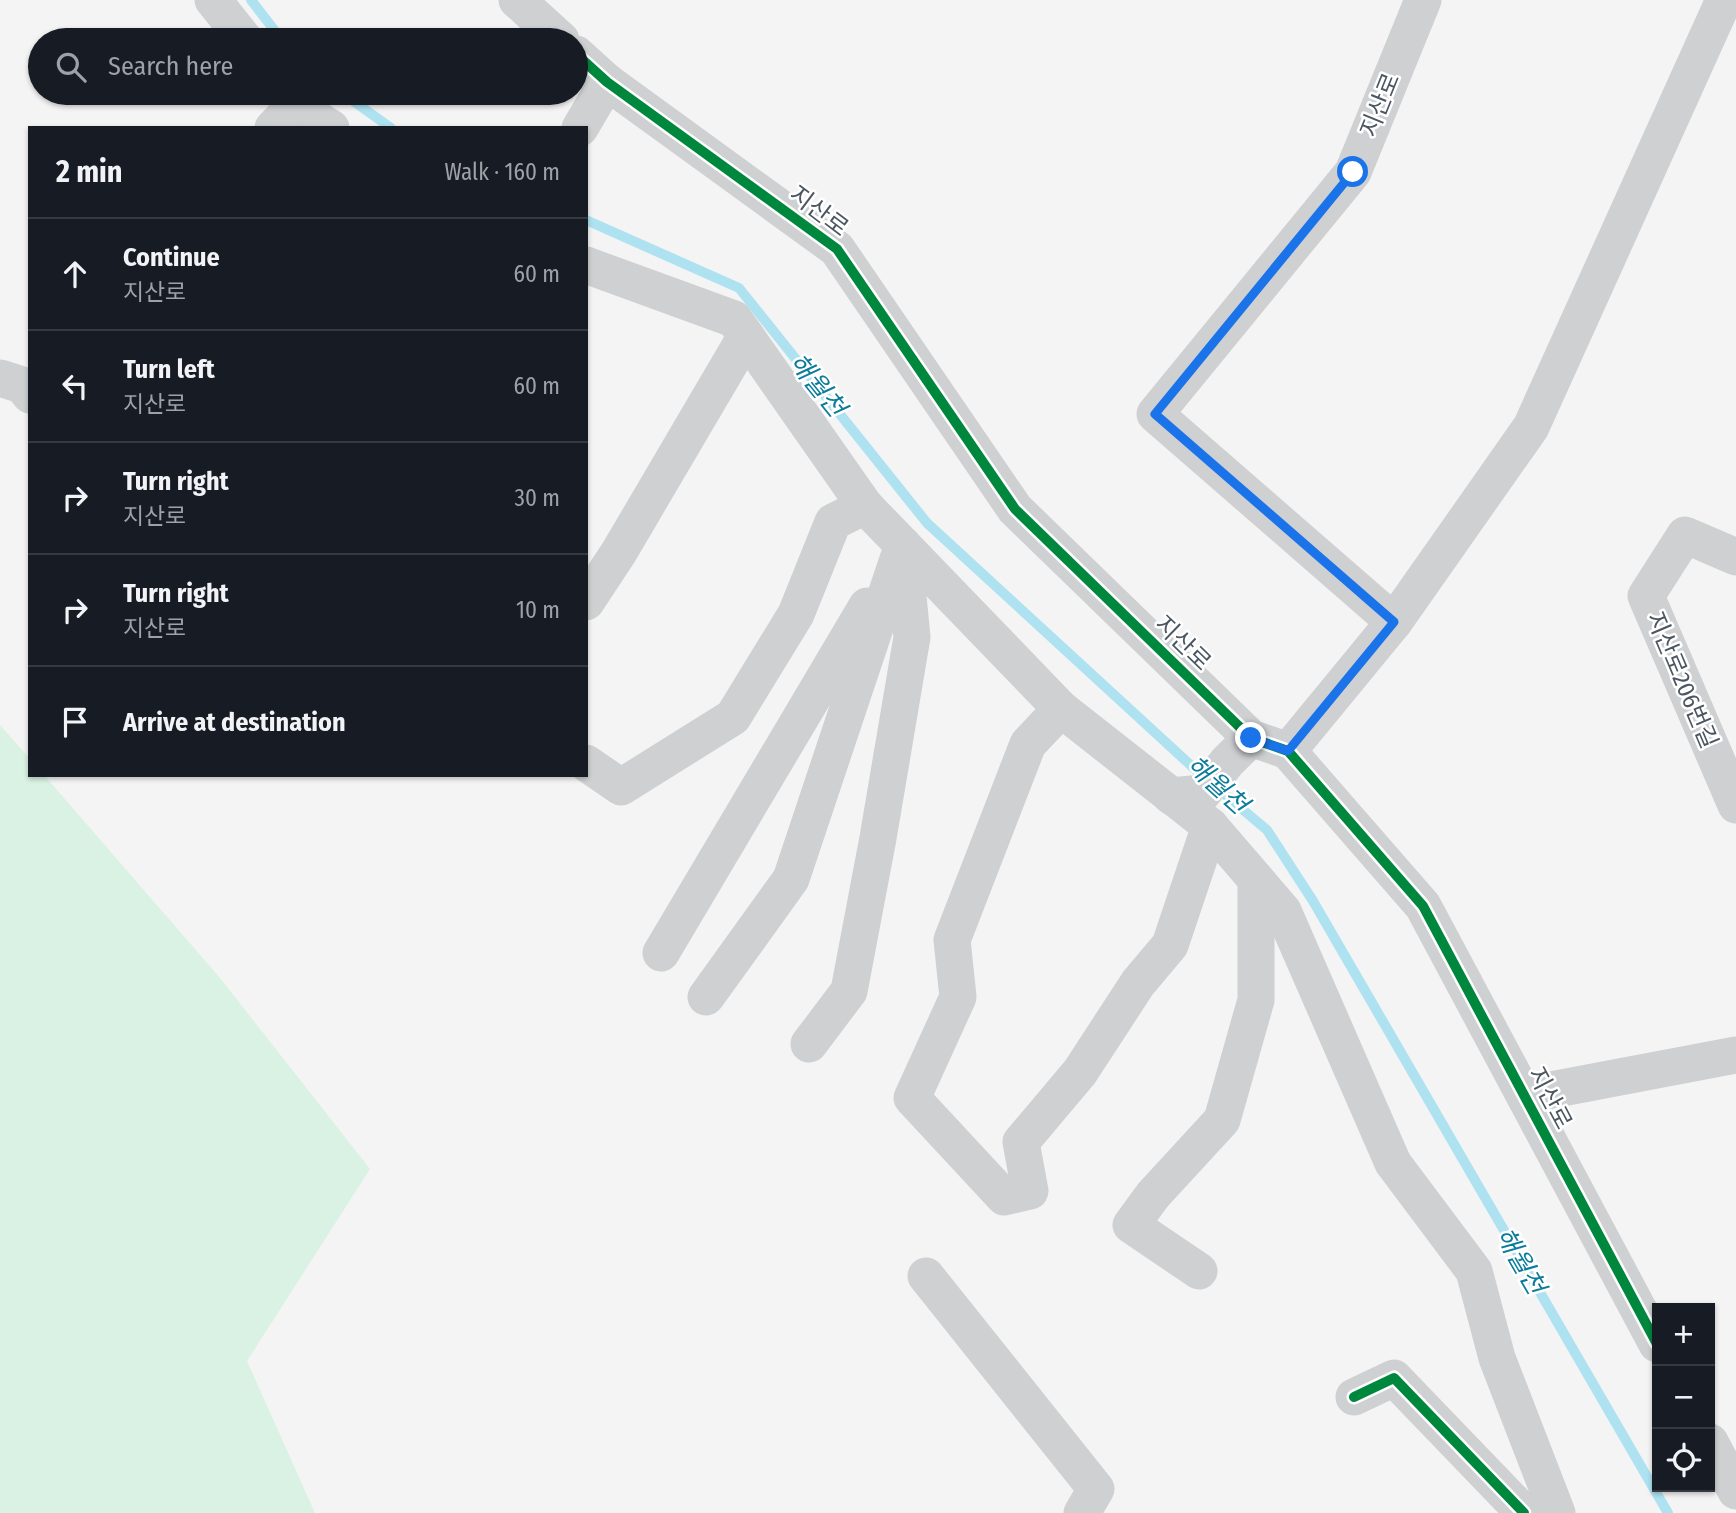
<!DOCTYPE html>
<html lang="en">
<head>
<meta charset="utf-8">
<style>
  body { margin:0; font-family:"Fira Sans Condensed","Noto Sans KR",sans-serif; background:#242831; color:#f1f3f6 }
  .controls { position:absolute; right:21px; bottom:21px; display:grid; overflow:hidden; border-radius:0px; box-shadow:0 2px 5px #0004 }
  .controls button { width:63px; height:63px; display:grid; place-items:center; padding:0; border:0; border-bottom:2px solid #363941; background:#171b24; color:#f1f3f6; font:35px sans-serif }
  .stop { position:absolute; width:21px; height:21px; margin:-16px; border:5px solid #1a73e8; border-radius:50%; background:#fff }
  .stop.end { background:#1a73e8; border-color:#fff; box-shadow:0 2px 7px #0008 }
  .list { margin:0; padding:0; list-style:none }
  h2 { display:flex; justify-content:space-between; align-items:center; height:91px; margin:0; padding:0 28px; font-size:30px }
  h2 small { font-size:23px; font-weight:400; color:#9ea1a6 }
  .list li { display:grid; grid-template-columns:46px 1fr auto; gap:21px; align-items:center; box-sizing:border-box; height:112px; padding:0 28px; border-top:2px solid #363941 }
  .list b { display:block; font-size:26px; white-space:nowrap }
  .list p { margin:0; font-size:23px; white-space:nowrap; color:#9ea1a6 }
  .list em { font-size:23px; font-style:normal; color:#9ea1a6 }
  .icon { flex:none; width:38px; height:38px; fill:none; stroke:currentColor; stroke-width:2; stroke-linecap:round; stroke-linejoin:round }
  .map { position:relative; flex:none; width:1736px; height:1513px; overflow:hidden }
  .search { position:absolute; background:#171b24; box-shadow:0 2px 5px #0004; left:28px; top:28px; width:560px; height:77px; display:flex; align-items:center; gap:18px; box-sizing:border-box; padding:0 24px; border-radius:38px; color:#9ea1a6; font-size:26px }
  .panel { position:absolute; background:#171b24; box-shadow:0 2px 5px #0004; left:28px; top:126px; width:560px; height:651px; border-radius:0px }
  .map>svg:first-child { display:block }
  .green { fill:#d9f2e3 }
  .lines { fill:none; stroke-linecap:round; stroke-linejoin:round }
  .stream { stroke:#aee2f0; stroke-width:10 }
  .minor { stroke:#ced0d2; stroke-width:37 }
  .cycleway-casing { stroke:#fff; stroke-width:15 }
  .cycleway { stroke:#00873e; stroke-width:10 }
  .route { stroke:#1a73e8; stroke-width:9 }
  .labels { text-anchor:middle; dominant-baseline:central; stroke-width:5; stroke-linejoin:round; paint-order:stroke }
  .street-label { font-size:24px; fill:#4a5661; stroke:#fff }
  .water-label { font-size:26px; font-style:italic; fill:#0c7c9b; stroke:#fff }
</style>
</head>
<body>
<div class="map">
<svg width="1736" height="1513" viewBox="0 0 1736 1513">
  <rect width="100%" height="100%" fill="#f4f4f4"/>
  <polygon class="green" points="0,725 30,759 30,775 44,775 220,978 370,1169 247,1361 315,1513 0,1513"/>
  <g class="lines">
    <g class="stream">
      <polyline points="251,0 282,40"/>
      <polyline points="342,93 391,128"/>
      <polyline points="586,220 739,288 927,523 1197,771 1267,830 1313,901 1668,1513"/>
    </g>
    <g class="minor">
      <polyline points="213,0 245,40"/>
      <polyline points="517,0 561,40"/>
      <polyline points="576,54 607,82 837,249 1015,509 1251,738 1288,751 1423,906 1657,1344"/>
      <polyline points="285,93 295,105 331,128"/>
      <polyline points="273,128 295,105"/>
      <polyline points="580,128 607,82"/>
      <polyline points="586,265 734,319 865,506 1061,709 1210,826 1283,911 1393,1163 1474,1271 1497,1358 1557,1513"/>
      <polyline points="0,378 22,385 30,395"/>
      <polyline points="1736,557 1685,535 1646,596 1736,805"/>
      <polyline points="586,602 619,552 746,336"/>
      <polyline points="1394,622 1155,414 1353,172 1423,0"/>
      <polyline points="1061,709 1028,744 952,940 958,997 912,1098 1004,1197 1030,1191 1021,1142 1080,1072 1138,983 1170,945 1210,826"/>
      <polyline points="1288,751 1394,622 1531,427 1724,0"/>
      <polyline points="586,763 621,787 733,717 796,614 833,522 865,506"/>
      <polyline points="1171,796 1203,793 1227,762 1251,738"/>
      <polyline points="661,953 867,606"/>
      <polyline points="706,997 791,879 898,559"/>
      <polyline points="809,1044 849,991 878,838 912,637 903,545"/>
      <polyline points="1525,1095 1736,1055"/>
      <polyline points="1199,1271 1131,1225 1153,1195 1222,1120 1256,1000 1256,880"/>
      <polyline points="926,1276 1096,1489 1082,1513"/>
      <polyline points="1354,1397 1394,1378 1524,1513"/>
      <polyline points="1710,1442 1736,1491"/>
    </g>
    <g class="cycleway-casing">
      <g id="cycleway">
        <polyline points="576,54 607,82 837,249 1015,509 1251,738 1288,751 1423,906 1657,1344"/>
        <polyline points="1354,1397 1394,1378 1524,1513"/>
      </g>
    </g>
    <use href="#cycleway" class="cycleway"/>
  </g>
  <g class="lines">
    <polyline class="route" points="1251,738 1288,751 1394,622 1155,414 1353,172"/>
  </g>
  <g class="labels">
    <g class="street-label">
      <text transform="translate(1380 105) rotate(-68)">지산로</text>
      <text transform="translate(819 211) rotate(37)">지산로</text>
      <text transform="translate(1183 643) rotate(44)">지산로</text>
      <text transform="translate(1682 680) rotate(67)">지산로206번길</text>
      <text transform="translate(1550 1098) rotate(62)">지산로</text>
    </g>
    <g class="water-label">
      <text transform="translate(817 385) rotate(51)">해월천</text>
      <text transform="translate(1217 785) rotate(42)">해월천</text>
      <text transform="translate(1520 1261) rotate(60)">해월천</text>
    </g>
  </g>
</svg>
<div class="controls">
<button>+</button>
<button>−</button>
<button><svg class="icon" aria-label="locate" viewBox="0 0 24 24"><circle cx="12" cy="12" r="6"/><path d="M12 2v4M12 18v4M2 12h4M18 12h4"/></svg></button>
</div>
<div class="stop" style="left:1353px;top:172px"></div>
<div class="stop end" style="left:1251px;top:738px"></div>
<div class="search"><svg class="icon" aria-label="search" viewBox="0 0 24 24"><circle cx="10" cy="10" r="6"/><path d="M15 15l6 6"/></svg>Search here</div>
<section class="panel">
<h2>2 min<small>Walk · 160 m</small></h2>
<ul class="list">
<li><svg class="icon" aria-label="ahead" viewBox="0 0 24 24"><path d="M12 20V5M6 11l6-6 6 6"/></svg><div><b>Continue</b><p>지산로</p></div><em>60 m</em></li>
<li><svg class="icon" aria-label="left" viewBox="0 0 24 24"><path d="M17 20v-9H6M10 6l-5 5 5 5"/></svg><div><b>Turn left</b><p>지산로</p></div><em>60 m</em></li>
<li><svg class="icon" aria-label="right" viewBox="0 0 24 24"><path d="M7 20v-9h11M14 6l5 5-5 5"/></svg><div><b>Turn right</b><p>지산로</p></div><em>30 m</em></li>
<li><svg class="icon" aria-label="right" viewBox="0 0 24 24"><path d="M7 20v-9h11M14 6l5 5-5 5"/></svg><div><b>Turn right</b><p>지산로</p></div><em>10 m</em></li>
<li><svg class="icon" aria-label="arrive" viewBox="0 0 24 24"><path d="M6 21V4h12l-3 4 3 4H6"/></svg><div><b>Arrive at destination</b></div></li>
</ul>
</section>
</div>
</body>
</html>
